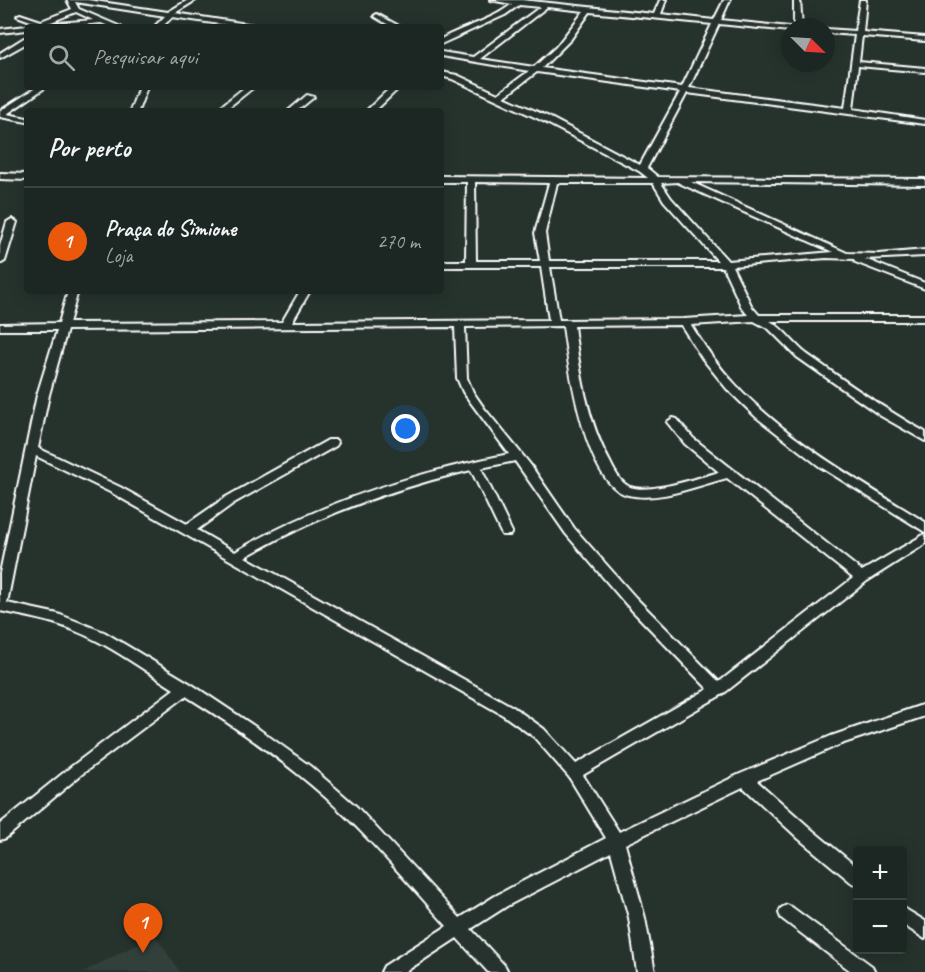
<!DOCTYPE html>
<html lang="pt">
<head>
<meta charset="utf-8">
<style>
  body { margin:0; font-family:Caveat,sans-serif; background:#252e2a; color:#f1f3f6 }
  .controls { position:absolute; right:18px; bottom:18px; display:grid; overflow:hidden; border-radius:6px; box-shadow:0 3px 15px #0003 }
  .controls button { width:54px; height:54px; display:grid; place-items:center; padding:0; border:0; border-bottom:2px solid #3a4340; background:#1c2622; color:#f1f3f6; font:30px sans-serif }
  .compass { position:absolute; left:781px; top:18px; width:54px; height:54px; border-radius:50%; background:#1c2622; box-shadow:0 3px 15px #0003; rotate:114deg }
  .you { position:absolute; left:406px; top:429px; width:21px; height:21px; margin:-15px; border:4px solid #fff; border-radius:50%; background:#1a73e8; box-shadow:0 0 0 9px #1a73e833 }
  .badge { display:grid; place-items:center; width:39px; height:39px; border-radius:50%; background:#ea580c; color:#fff; font-size:20px; font-weight:700 }
  .pin { position:absolute; translate:-50% -50px; filter:drop-shadow(0 2px 3px #0008) }
  .pin::after { content:''; position:absolute; top:32px; width:21px; height:18px; background:inherit; clip-path:polygon(0 0,100% 0,50% 100%) }
  .list { margin:0; padding:0; list-style:none }
  h2 { display:flex; justify-content:space-between; align-items:center; height:78px; margin:0; padding:0 24px; font-size:26px }
  h2 small { font-size:20px; font-weight:400; color:#a0a5a5 }
  .list li { display:grid; grid-template-columns:39px 1fr auto; gap:18px; align-items:center; box-sizing:border-box; height:108px; padding:0 24px; border-top:2px solid #3a4340 }
  .list b { display:block; font-size:22px; white-space:nowrap }
  .list p { margin:0; font-size:20px; white-space:nowrap; color:#a0a5a5 }
  .list em { font-size:20px; font-style:normal; color:#a0a5a5 }
  .icon { flex:none; width:33px; height:33px; fill:none; stroke:currentColor; stroke-width:2; stroke-linecap:round; stroke-linejoin:round }
  .map { position:relative; flex:none; width:925px; height:972px; overflow:hidden }
  .search { position:absolute; background:#1c2622; box-shadow:0 3px 15px #0003; left:24px; top:24px; width:420px; height:66px; display:flex; align-items:center; gap:15px; box-sizing:border-box; padding:0 21px; border-radius:6px; color:#a0a5a5; font-size:22px }
  .panel { position:absolute; background:#1c2622; box-shadow:0 3px 15px #0003; left:24px; top:108px; width:420px; height:186px; border-radius:6px }
  .map>svg:first-child { display:block }
  .built { fill:#333f3a }
  .lines { fill:none; stroke-linecap:round; stroke-linejoin:round }
  .street-casing { stroke:#fff; stroke-width:4 }
  .street { fill:#26332d; fill-rule:evenodd }
</style>
</head>
<body>
<div class="map">
<svg width="925" height="972" viewBox="0 0 925 972">
  <rect width="100%" height="100%" fill="#26332d"/>
  <filter id="ink" filterUnits="userSpaceOnUse"><feTurbulence type="fractalNoise" baseFrequency=".0167" numOctaves="2"/><feDisplacementMap in="SourceGraphic" scale="12" xChannelSelector="R" yChannelSelector="G"/><feConvolveMatrix kernelMatrix="1 2 1 2 8 2 1 2 1" color-interpolation-filters="sRGB"/></filter>
  <g filter="url(#ink)">
    <polygon class="built" points="155,935 180,972 83,972"/>
    <g class="lines">
      <g class="street-casing">
        <g id="street">
          <path d="M67,0H88L168,12L188,0H196L175,13L254,25L258,27H240L172,17L162,27H154L165,16L75,2L79,9L121,27H111L101,23L62,27H37L39,24L17,16L20,14L41,21L72,9ZM76,12L93,20L46,24Z"/>
          <path d="M490,0H522L654,14L660,0H666L661,14L714,20L724,0H730L721,20L790,27V31L719,24L689,88L845,108L855,35L826,33V29L855,31L860,0H866L863,32L925,37V41L862,36L859,62L925,68V72L858,66L853,109L925,120V124L687,93L647,168L658,177L925,179V185L691,182L847,253L879,254L925,250V256L865,259L925,283V289L855,262L854,259L826,258L732,266L752,307L759,315H925V321H770C785,329 794,345 808,355C846,382 884,409 925,432V441L881,416L797,357L769,329L754,321L691,325C704,346 718,366 735,384C788,441 859,481 925,522V532L819,466L756,417L727,389L702,358L681,325L574,326C580,373 587,420 610,462C614,470 620,483 630,487C650,494 698,478 719,472L685,444L667,422L673,418L677,419L693,438L862,571L925,534V544L867,581L723,694L583,775L619,832L740,774L831,736L925,704V716L841,744L757,781L811,829L858,868V885L852,883L799,839L743,787L625,844L645,918L655,972H637L629,918L611,852L507,906L471,929L505,966L508,972H488L457,938L405,972H381L384,966L447,926C407,882 368,835 324,796C281,758 234,726 186,696L82,774L6,838L0,840V824L72,766L174,689C142,669 109,644 73,630C50,620 24,616 0,611V573L37,395L57,330H0V324L59,323L68,291H78L69,323L282,322L300,291H310L292,322L549,320L541,267H441V261H466L467,182H441V176L648,178L639,171L541,120L452,79L441,76V72L457,75L498,94L529,71L441,56V52L473,57L540,7L519,5L505,15L441,44V39C464,26 491,21 512,4ZM547,7L584,11L556,47L534,67L480,59ZM590,12L712,24L682,87L542,68L571,39ZM537,72L680,92L640,165L547,116L504,97ZM475,182L549,183L535,233L540,261H476ZM678,182L679,183L833,252L728,261L671,198L661,183ZM557,183H653L664,201L718,261H549L545,233ZM550,267H723L742,308L748,315L684,319L559,320ZM563,326C568,363 585,486 628,495C660,502 696,486 727,478L853,578L719,682L635,597L574,528L529,463L484,408L473,392L467,378L465,327ZM455,327L457,378L463,392L509,454C413,473 321,502 235,552L197,530L234,503L336,446L338,443L336,440H328L226,497L187,524L120,487L38,448L49,395L67,330ZM36,456L112,493L503,715L534,737L569,777L606,838L495,896L460,918L357,807L310,766L260,730L191,684L104,632L58,614L7,603ZM515,461L566,534L625,603L708,689L576,764L544,729L513,707L245,557C316,516 391,489 471,470L502,535H510L512,532L481,468Z"/>
          <polygon points="794,0 800,0 802,27 794,27"/>
          <polygon points="377,14 399,26 401,27 392,27 375,17 374,16"/>
          <polygon points="27,26 30,27 27,27 27,30 0,33 0,29"/>
          <polygon points="24,38 27,38 27,43 0,58 0,53"/>
          <polygon points="37,87 46,87 7,114 27,118 27,122 0,117 0,111"/>
          <polygon points="139,87 147,87 138,111 130,111"/>
          <polygon points="245,87 254,87 224,111 215,111"/>
          <polygon points="391,87 400,87 375,111 366,111"/>
          <polygon points="307,95 314,97 297,111 288,111"/>
          <polygon points="0,173 27,174 27,180 0,179"/>
          <polygon points="12,219 17,222 5,261 0,264 0,246 7,222"/>
          <polygon points="787,905 793,908 872,966 875,972 852,972 781,918 779,913 781,908"/>
          <polygon points="902,907 925,921 925,939 902,924"/>
        </g>
      </g>
      <use href="#street" class="street"/>
    </g>
  </g>
</svg>
<div class="controls">
<button>+</button>
<button>−</button>
</div>
<svg class="compass" viewBox="-18 -18 36 36"><path d="M0-13l5 13h-10z" fill="#e53935"/><path d="M0 13l5-13h-10z" fill="#a0a5a5"/></svg>
<div class="you"></div>
<div class="pin badge" style="left:143px;top:953px">1</div>
<div class="search"><svg class="icon" aria-label="search" viewBox="0 0 24 24"><circle cx="10" cy="10" r="6"/><path d="M15 15l6 6"/></svg>Pesquisar aqui</div>
<section class="panel">
<h2>Por perto<small></small></h2>
<ul class="list">
<li><span class="badge">1</span><div><b>Praça do Simione</b><p>Loja</p></div><em>270 m</em></li>
</ul>
</section>
</div>
</body>
</html>
